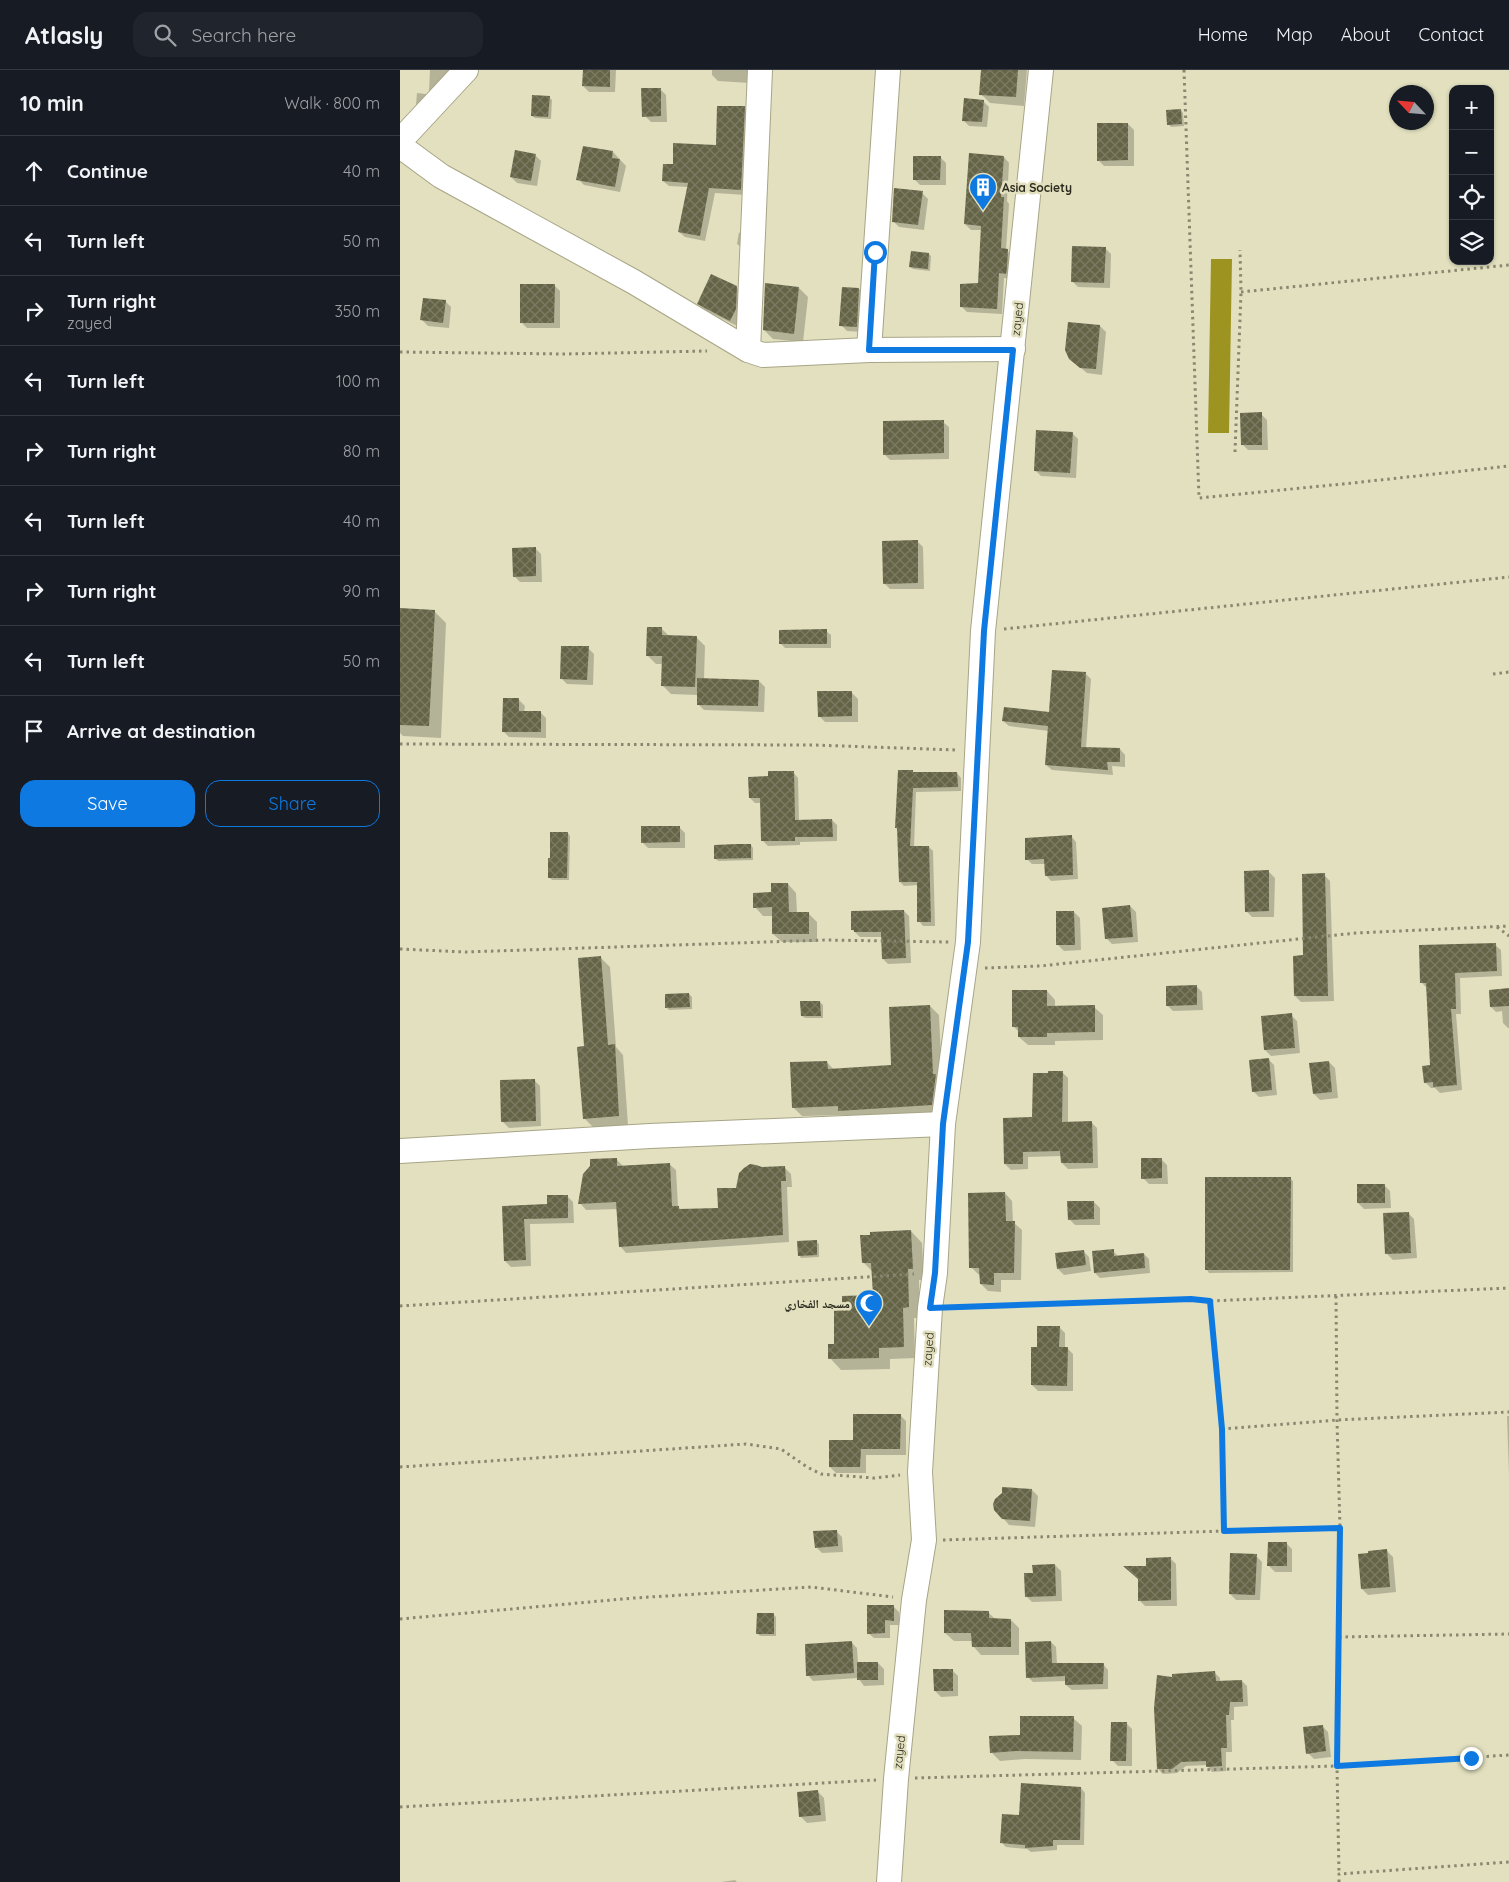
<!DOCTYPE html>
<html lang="en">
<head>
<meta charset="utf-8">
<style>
  body { margin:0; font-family:Quicksand,"Noto Naskh Arabic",sans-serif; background:#20242c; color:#f1f3f6 }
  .controls { position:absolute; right:15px; top:15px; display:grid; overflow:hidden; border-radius:10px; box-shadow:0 1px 4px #0004 }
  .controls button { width:45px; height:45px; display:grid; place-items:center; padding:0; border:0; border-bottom:1px solid #363941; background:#171b24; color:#f1f3f6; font:25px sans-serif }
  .compass { position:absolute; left:989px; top:15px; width:45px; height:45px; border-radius:50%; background:#171b24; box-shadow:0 1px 4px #0004; rotate:296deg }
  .stop { position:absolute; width:15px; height:15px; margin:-11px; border:4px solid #0d79e1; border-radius:50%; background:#fff }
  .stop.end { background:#0d79e1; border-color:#fff; box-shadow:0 1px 5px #0008 }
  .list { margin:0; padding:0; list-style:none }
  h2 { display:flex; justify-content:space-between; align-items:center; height:65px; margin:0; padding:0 20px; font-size:21px }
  h2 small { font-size:16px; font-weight:400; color:#9ea1a6 }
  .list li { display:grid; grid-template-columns:32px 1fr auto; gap:15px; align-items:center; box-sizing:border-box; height:70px; padding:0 20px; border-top:1px solid #363941 }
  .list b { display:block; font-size:19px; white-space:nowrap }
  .list p { margin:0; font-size:16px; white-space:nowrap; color:#9ea1a6 }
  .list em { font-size:16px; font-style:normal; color:#9ea1a6 }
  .actions { display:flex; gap:10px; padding:15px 20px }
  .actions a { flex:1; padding:11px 0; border:1px solid #0d79e1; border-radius:15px; text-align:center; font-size:18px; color:#0d79e1 }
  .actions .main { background:#0d79e1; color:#fff }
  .icon { flex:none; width:28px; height:28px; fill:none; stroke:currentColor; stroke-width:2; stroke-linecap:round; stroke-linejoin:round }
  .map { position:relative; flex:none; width:1109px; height:1812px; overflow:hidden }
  header { display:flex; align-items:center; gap:30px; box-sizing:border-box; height:70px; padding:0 25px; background:#171b24; border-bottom:1px solid #363941 }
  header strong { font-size:24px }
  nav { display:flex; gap:28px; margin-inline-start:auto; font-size:18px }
  .search { width:350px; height:45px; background:#20242c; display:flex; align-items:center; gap:12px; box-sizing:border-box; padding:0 18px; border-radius:15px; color:#9ea1a6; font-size:19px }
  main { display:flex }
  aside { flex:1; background:#171b24 }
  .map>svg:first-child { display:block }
  .water { fill:#9d9321 }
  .shadow { fill:#0003 }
  .building { fill:url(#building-cross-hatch) }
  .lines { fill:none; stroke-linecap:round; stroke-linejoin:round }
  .minor-casing { stroke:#a7a586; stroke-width:26 }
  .path { stroke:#898770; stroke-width:3; stroke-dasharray:2.5 4; stroke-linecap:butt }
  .minor { stroke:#fff; stroke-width:24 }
  .route { stroke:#0d79e1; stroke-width:6 }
  .labels { text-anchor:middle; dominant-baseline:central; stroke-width:5; stroke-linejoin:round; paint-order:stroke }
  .poi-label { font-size:12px; font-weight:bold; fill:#2c2b1f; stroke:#e2e0bf; text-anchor:start }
  .street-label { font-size:12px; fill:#2c2b1f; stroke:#e2e0bf }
</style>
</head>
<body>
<header>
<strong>Atlasly</strong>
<div class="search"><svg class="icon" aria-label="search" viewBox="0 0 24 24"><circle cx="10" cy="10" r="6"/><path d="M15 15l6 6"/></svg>Search here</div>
<nav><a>Home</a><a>Map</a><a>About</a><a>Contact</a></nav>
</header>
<main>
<aside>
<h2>10 min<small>Walk · 800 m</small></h2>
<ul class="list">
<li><svg class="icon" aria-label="ahead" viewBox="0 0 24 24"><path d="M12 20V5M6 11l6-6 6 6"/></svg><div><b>Continue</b></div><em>40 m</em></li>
<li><svg class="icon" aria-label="left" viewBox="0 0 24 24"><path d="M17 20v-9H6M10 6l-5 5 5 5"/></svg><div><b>Turn left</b></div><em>50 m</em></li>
<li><svg class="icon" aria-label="right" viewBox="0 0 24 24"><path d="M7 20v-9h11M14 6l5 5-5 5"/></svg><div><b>Turn right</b><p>zayed</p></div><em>350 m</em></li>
<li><svg class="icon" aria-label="left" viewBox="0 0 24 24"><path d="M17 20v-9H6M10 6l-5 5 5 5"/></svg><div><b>Turn left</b></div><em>100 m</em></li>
<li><svg class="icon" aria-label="right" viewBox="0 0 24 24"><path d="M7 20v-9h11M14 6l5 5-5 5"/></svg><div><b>Turn right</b></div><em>80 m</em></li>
<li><svg class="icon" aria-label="left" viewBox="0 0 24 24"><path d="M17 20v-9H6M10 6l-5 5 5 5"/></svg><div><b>Turn left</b></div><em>40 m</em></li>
<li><svg class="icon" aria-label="right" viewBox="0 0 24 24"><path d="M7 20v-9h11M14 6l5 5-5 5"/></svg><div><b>Turn right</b></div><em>90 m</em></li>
<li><svg class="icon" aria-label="left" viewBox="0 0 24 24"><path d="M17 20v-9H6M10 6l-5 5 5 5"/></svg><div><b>Turn left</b></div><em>50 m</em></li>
<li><svg class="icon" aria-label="arrive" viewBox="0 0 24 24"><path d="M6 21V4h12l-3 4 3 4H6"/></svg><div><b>Arrive at destination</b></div></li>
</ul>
<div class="actions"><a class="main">Save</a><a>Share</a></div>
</aside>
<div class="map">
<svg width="1109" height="1812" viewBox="0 0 1109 1812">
  <defs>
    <pattern id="building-cross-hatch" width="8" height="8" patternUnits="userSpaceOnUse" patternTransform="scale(1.25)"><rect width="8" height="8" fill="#666447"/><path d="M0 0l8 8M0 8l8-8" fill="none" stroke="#7c7b64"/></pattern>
  </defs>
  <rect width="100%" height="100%" fill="#e2e0bf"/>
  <polygon class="water" points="811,189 832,189 829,363 808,363"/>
  <g class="shadow">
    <polygon points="30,0 53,0 33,26 29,21"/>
    <polygon points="184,0 216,0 215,22 189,22 183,16"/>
    <polygon points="312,0 350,0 350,13 318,11 312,5"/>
    <polygon points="582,0 627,0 624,36 590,33 581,24"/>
    <polygon points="260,19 266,25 267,52 251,52 245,46"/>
    <polygon points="17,23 26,24 31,29 21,40 16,35"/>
    <polygon points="150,28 152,30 151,49 135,48 132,46"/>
    <polygon points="583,31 589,37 587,57 569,56 563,50"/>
    <polygon points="344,37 350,43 346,125 315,123 305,171 285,167 279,162 288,117 269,116 263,111 274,96 318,77"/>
    <polygon points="781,40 783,43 784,56 771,57 768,54"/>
    <polygon points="728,54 734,60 734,96 704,96 698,90"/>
    <polygon points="213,82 226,96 220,122 184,115 178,109"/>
    <polygon points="135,85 141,91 137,116 117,113 111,107"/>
    <polygon points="540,87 546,93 546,115 520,115 514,109"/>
    <polygon points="604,87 609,93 607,131 609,134 606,180 613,186 611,209 604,208 602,244 567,242 561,236 580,214 582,160 571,160 565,154"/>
    <polygon points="522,123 528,129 524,160 499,157 493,151"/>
    <polygon points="339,162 341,165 341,177 337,174"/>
    <polygon points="705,178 711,184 710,218 678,217 672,211"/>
    <polygon points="529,184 531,186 530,201 513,199 510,197"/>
    <polygon points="154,215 160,221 160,258 127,258 121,252"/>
    <polygon points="336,217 342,223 341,245 337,256 305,240 299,234"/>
    <polygon points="399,218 408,227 403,272 373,269 364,260"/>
    <polygon points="459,219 465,225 462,262 447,261 441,255"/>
    <polygon points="45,231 51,237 49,258 28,256 22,250"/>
    <polygon points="700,256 706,262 702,305 687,303 670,289"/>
    <polygon points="861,344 867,350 868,380 848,380 842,374"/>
    <polygon points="543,352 549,357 549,389 490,390 484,384"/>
    <polygon points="672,363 678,369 676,408 641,406 635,400"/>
    <polygon points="517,471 523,477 524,519 490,519 484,513"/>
    <polygon points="135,478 141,484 142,512 120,512 114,506"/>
    <polygon points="0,539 34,541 46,553 41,668 3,666 0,663"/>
    <polygon points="261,558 270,567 296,567 305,576 304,609 359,611 365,617 364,642 304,640 298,634 298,625 271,624 263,616 263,594 256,594 247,585"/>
    <polygon points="426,561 431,565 431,578 385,578 380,573"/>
    <polygon points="188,578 194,584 193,615 167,614 161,608"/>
    <polygon points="685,603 691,609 686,678 720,679 725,685 725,697 712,696 713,705 652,700 646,695 649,661 609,656 603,651 650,643"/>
    <polygon points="452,623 458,629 458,652 425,652 419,646"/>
    <polygon points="119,630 125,636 124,642 140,642 146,648 146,668 109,667 103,661"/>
    <polygon points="393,702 398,708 399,751 432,750 437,755 437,771 400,772 400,775 368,776 363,771 362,733 355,733 350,728 369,707"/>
    <polygon points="557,703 561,708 561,721 516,722 514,777 529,777 533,781 535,856 523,856 519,851 518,815 504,816 500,812 499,760 496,758 514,704"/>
    <polygon points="279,757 285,763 285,778 248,778 242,772"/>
    <polygon points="168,763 170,766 169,810 152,810 149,807"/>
    <polygon points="671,766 676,772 678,809 651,811 646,805 646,794 632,794 627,789"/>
    <polygon points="351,775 353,778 353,790 318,791 316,789"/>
    <polygon points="869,802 875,808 874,847 852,847 846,841"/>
    <polygon points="924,805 930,811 934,931 901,932 895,926"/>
    <polygon points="388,814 396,823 397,843 408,843 417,852 417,872 382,872 373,864 373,846 363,846 355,837"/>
    <polygon points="730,836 736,842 738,872 712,874 706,868"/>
    <polygon points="504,841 509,846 511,893 488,894 483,889 482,867 460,867 453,860"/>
    <polygon points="674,842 680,848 681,880 664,881 658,875"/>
    <polygon points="1095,875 1101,880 1102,906 1060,908 1061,944 1056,944 1062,1020 1040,1023 1035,1018 1031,1018 1025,1012 1032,996 1028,919 1021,912"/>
    <polygon points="201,888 210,897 216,977 223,985 228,1055 193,1057 184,1048 186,978"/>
    <polygon points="796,916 802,922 803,940 773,941 767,935"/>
    <polygon points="1109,920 1109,958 1108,958 1103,953 1102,941 1096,942 1091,937"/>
    <polygon points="647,921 655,930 655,937 694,937 703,945 703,970 655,971 655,975 628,975 619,967 619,962 613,956"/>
    <polygon points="289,924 292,927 292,939 269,940 267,938"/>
    <polygon points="420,932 423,935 423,948 405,948 402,946"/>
    <polygon points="530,936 539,945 542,1011 541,1044 449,1050 443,1045 402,1046 393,1037 427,992 434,1000 492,996"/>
    <polygon points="891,945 897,951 900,983 871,986 865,980"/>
    <polygon points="868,989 874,995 877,1025 859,1027 853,1021"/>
    <polygon points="929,992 935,998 938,1028 920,1030 914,1024"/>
    <polygon points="662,1002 668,1008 668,1053 691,1052 697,1058 698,1098 668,1099 662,1093 662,1086 628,1087 628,1099 611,1100 605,1094"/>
    <polygon points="134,1010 140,1016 141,1056 109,1058 103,1052"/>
    <polygon points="216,1089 223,1096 269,1094 276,1100 278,1137 282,1140 319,1139 337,1119 362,1098 384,1097 391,1104 392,1117 387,1117 389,1172 226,1183 220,1176 218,1139 186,1140 180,1133"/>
    <polygon points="761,1089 767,1095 768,1114 749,1114 743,1108"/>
    <polygon points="890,1108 893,1111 893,1202 809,1203 807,1200"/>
    <polygon points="984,1115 990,1121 991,1138 964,1139 958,1133"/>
    <polygon points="605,1123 612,1131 613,1152 622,1160 621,1210 601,1210 601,1222 588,1221 581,1214 581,1205 578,1204 571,1197"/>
    <polygon points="167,1126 173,1132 174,1153 130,1154 131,1196 111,1197 105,1191 104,1138 149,1136"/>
    <polygon points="694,1132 700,1138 700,1155 675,1155 669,1149"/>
    <polygon points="1008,1143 1014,1149 1017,1188 993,1190 987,1184"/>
    <polygon points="511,1161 522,1173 524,1210 519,1210 520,1248 514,1248 515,1288 490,1289 490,1299 441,1300 430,1288 435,1275 443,1241 474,1226 473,1202 463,1192"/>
    <polygon points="416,1171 419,1174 419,1187 401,1188 399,1185"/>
    <polygon points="683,1181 689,1187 691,1201 664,1205 658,1199"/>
    <polygon points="713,1181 718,1186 744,1184 749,1189 750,1203 700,1208 695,1203"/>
    <polygon points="659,1257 665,1263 665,1278 667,1278 673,1284 673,1321 638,1321 632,1315 638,1278"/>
    <polygon points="500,1345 506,1351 506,1385 466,1385 466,1403 436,1403 430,1397 454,1371"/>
    <polygon points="1107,1346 1109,1346 1109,1405"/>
    <polygon points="632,1420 638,1426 635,1457 609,1455 603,1448"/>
    <polygon points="436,1461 442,1467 443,1482 422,1483 416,1477"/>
    <polygon points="886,1473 892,1479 892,1502 875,1502 869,1496"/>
    <polygon points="987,1481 993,1487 996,1522 968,1525 962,1519 970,1484"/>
    <polygon points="856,1486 862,1492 860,1530 836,1530 830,1524"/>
    <polygon points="770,1488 776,1494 777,1536 745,1536 739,1530 747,1497"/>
    <polygon points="655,1495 661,1501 662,1531 632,1532 626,1526 634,1504"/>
    <polygon points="493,1536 499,1542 499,1555 490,1555 490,1568 474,1568 468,1563"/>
    <polygon points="588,1542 596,1550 611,1550 619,1558 619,1585 581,1585 573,1576 573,1571 554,1571 545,1563"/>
    <polygon points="373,1544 376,1547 376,1566 360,1566 357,1563"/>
    <polygon points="451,1572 457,1578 458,1593 478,1593 484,1599 484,1615 464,1616 458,1608 413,1611 408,1605"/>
    <polygon points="651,1572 656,1577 657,1594 703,1594 708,1600 708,1619 672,1620 666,1615 666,1611 633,1612 628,1607"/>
    <polygon points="552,1600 558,1606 558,1626 541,1627 535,1621"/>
    <polygon points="815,1603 820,1608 820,1612 842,1611 847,1616 848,1636 834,1637 834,1650 831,1650 832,1682 826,1682 826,1701 812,1702 807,1695 786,1696 777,1703 763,1704 758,1699 773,1608"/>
    <polygon points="673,1648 682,1656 681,1690 625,1689 600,1691 591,1682 621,1666"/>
    <polygon points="726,1653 732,1659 732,1696 718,1696 712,1690"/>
    <polygon points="922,1656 928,1662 931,1687 914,1689 908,1683"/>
    <polygon points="681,1718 685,1723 684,1775 657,1775 657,1780 631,1782 627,1779 606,1777 602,1773 620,1746"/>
    <polygon points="418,1722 424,1728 426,1751 407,1753 401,1747 399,1723"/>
    <polygon points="335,1810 337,1812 321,1812"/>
  </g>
  <g class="building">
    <polygon points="183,0 210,0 210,17 182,16"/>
    <polygon points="581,0 618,0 616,27 579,25"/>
    <polygon points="241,18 261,18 261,46 242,47"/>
    <polygon points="132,25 150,26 148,47 131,46"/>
    <polygon points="564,28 584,30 582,52 562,51"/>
    <polygon points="317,36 345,36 341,120 309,118 300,166 278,162 288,113 262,111 263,94 273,94 273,73 316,75"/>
    <polygon points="781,39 782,54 767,55 766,40"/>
    <polygon points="697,53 728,53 728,90 697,91"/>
    <polygon points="183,76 213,81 212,88 220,89 215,117 176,110"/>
    <polygon points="115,80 136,84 131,111 110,107"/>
    <polygon points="569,83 604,86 601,127 604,127 601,178 608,179 607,198 606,204 599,203 597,239 560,237 560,214 578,213 581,156 564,154"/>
    <polygon points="513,86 541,86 540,110 513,110"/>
    <polygon points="494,118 523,121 518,155 492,152"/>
    <polygon points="672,176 706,177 704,213 671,212"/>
    <polygon points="511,181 529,183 528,199 509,197"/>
    <polygon points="311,204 337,216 336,239 330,251 297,234"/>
    <polygon points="365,213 399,217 394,264 363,260"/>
    <polygon points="120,214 155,214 154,253 120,253"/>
    <polygon points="442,217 459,218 457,257 439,256"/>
    <polygon points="23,228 46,230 43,253 20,250"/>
    <polygon points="668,252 700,255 696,299 680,298 669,289 665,280"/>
    <polygon points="862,342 862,375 841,375 840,343"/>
    <polygon points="544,350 544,383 483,385 483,351"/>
    <polygon points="636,360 673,362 670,403 634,401"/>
    <polygon points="518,470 518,513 483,514 482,471"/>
    <polygon points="136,477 136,506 113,507 112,478"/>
    <polygon points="0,538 35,540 29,656 0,655"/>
    <polygon points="247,557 262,557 262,565 297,566 295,617 261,616 262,586 246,586"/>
    <polygon points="427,559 427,574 379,574 379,560"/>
    <polygon points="161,576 189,576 187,610 160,609"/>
    <polygon points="652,600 686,602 681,677 720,678 720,692 707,692 708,700 645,695 648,656 602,651 604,637 649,642"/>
    <polygon points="297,608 359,610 358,636 297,635"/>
    <polygon points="417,621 452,621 452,646 418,647"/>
    <polygon points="103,628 119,628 119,641 141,641 141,662 102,662"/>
    <polygon points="498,700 513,700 513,702 557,702 558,717 513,718 510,776 529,776 531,852 517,852 517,812 499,812 497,758 495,758"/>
    <polygon points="368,701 394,701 395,750 432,749 433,767 395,767 395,771 361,771 360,728 349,728 348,707 368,706"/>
    <polygon points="241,756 280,756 280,772 241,773"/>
    <polygon points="150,762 168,762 167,808 148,808 148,788 150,788"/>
    <polygon points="672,765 673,805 645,806 644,789 625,790 625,768"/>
    <polygon points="337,774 351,774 351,788 314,789 314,775"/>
    <polygon points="869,800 869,841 845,842 844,801"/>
    <polygon points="925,803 928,926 894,926 893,886 903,885 902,804"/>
    <polygon points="371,813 388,813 389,842 409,842 409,864 372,864 372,837 353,838 353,823 371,822"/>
    <polygon points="730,835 733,867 705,869 702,838"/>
    <polygon points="504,840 506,888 482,889 481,862 454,862 454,860 451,860 451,841"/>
    <polygon points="656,841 674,841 675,875 656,875"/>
    <polygon points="1096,873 1097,901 1055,903 1056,939 1051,939 1057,1015 1033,1017 1033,1012 1024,1013 1022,996 1030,995 1026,913 1020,913 1019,875"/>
    <polygon points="201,886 208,975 215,974 219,1046 183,1049 177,977 184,976 178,888"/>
    <polygon points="797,915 797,935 766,936 766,916"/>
    <polygon points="1109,918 1109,936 1090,937 1089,920"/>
    <polygon points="612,920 647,920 647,936 695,935 695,962 647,963 647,967 618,967 618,957 612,957"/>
    <polygon points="289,923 290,937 265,938 265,924"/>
    <polygon points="400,931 420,931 421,946 401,946"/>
    <polygon points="530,935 533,1004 536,1004 532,1035 438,1041 438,1036 392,1038 390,992 427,991 428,999 491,995 489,937"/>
    <polygon points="892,943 895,978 864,980 861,946"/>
    <polygon points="869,988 872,1020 852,1022 849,990"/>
    <polygon points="929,991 932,1022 913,1024 909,993"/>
    <polygon points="648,1001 663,1001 662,1052 692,1051 693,1093 661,1093 660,1081 623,1082 623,1094 604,1094 603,1048 632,1047 633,1003 648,1003"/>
    <polygon points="135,1009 136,1051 101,1052 100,1010"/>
    <polygon points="217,1088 217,1096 270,1093 272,1136 279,1136 279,1139 318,1138 317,1118 336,1118 339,1103 344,1098 350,1094 356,1095 362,1097 385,1096 386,1111 381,1111 383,1165 219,1177 216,1132 178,1134 183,1104 190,1096 190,1089"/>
    <polygon points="741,1088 762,1088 762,1108 741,1109"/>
    <polygon points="805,1107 891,1107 890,1200 805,1200"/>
    <rect x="957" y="1114" width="28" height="19"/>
    <polygon points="605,1122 606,1151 615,1151 614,1203 594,1203 594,1215 580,1214 579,1198 569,1198 568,1123"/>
    <polygon points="147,1125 168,1125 168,1148 124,1149 126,1190 104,1191 102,1136 147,1134"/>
    <polygon points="667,1131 694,1131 694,1149 668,1150"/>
    <polygon points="1009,1142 1011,1183 985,1184 983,1143"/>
    <polygon points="511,1160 513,1199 508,1199 509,1237 503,1238 504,1277 479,1278 479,1288 428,1289 428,1274 434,1274 434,1240 442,1240 442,1226 473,1225 471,1193 462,1193 460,1165 470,1165 470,1162"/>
    <polygon points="417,1170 417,1185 398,1186 397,1171"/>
    <polygon points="714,1179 714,1186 744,1183 745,1198 694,1203 692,1181"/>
    <polygon points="684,1180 686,1195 657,1199 655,1183"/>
    <polygon points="637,1256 660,1256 659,1277 668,1277 667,1316 631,1315 631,1277 637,1277"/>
    <polygon points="453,1344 501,1344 500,1379 461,1379 460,1397 429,1397 429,1370 453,1370"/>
    <polygon points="602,1417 632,1419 630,1451 602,1449 594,1440 593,1434 595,1429 602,1423"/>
    <polygon points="437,1460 438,1476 415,1478 413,1461"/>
    <polygon points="868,1472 887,1472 887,1496 867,1496"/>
    <polygon points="987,1479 990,1517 961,1519 958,1484 968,1483 968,1481"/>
    <polygon points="830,1483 857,1484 855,1525 829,1524"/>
    <polygon points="771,1487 771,1530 738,1531 738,1509 723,1496 746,1496 746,1488"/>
    <polygon points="655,1494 656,1526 625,1527 624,1503 633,1503 632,1495"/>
    <polygon points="467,1535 494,1535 494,1551 485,1550 485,1563 467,1564"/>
    <polygon points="544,1540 589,1541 589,1548 611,1549 611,1577 572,1577 571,1563 544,1563"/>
    <polygon points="357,1543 374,1543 374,1564 356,1564"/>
    <polygon points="452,1571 454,1603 406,1606 405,1574"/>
    <polygon points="651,1571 652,1593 704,1593 703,1614 665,1615 665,1606 626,1608 625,1572"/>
    <rect x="457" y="1592" width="21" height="18"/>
    <polygon points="533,1599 553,1599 553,1621 534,1621"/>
    <polygon points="815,1601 816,1611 842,1610 843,1632 830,1632 829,1645 826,1645 827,1678 821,1678 822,1696 806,1697 806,1691 781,1692 772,1699 757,1699 754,1638 757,1605 772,1607 772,1604"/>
    <polygon points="620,1646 674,1646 673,1682 616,1681 590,1683 589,1666 620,1665"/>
    <polygon points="711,1652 727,1652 726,1691 710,1691"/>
    <polygon points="923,1655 926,1681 906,1684 903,1657"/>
    <polygon points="621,1713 681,1717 680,1770 653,1770 653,1776 625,1778 625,1775 600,1773 602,1744 619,1745"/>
    <polygon points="418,1720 421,1745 399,1747 397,1722"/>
  </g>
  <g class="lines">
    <g class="minor-casing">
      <g id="minor">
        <polyline points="0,71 66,0"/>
        <polyline points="0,76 41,106 234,212 348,280 363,285 469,280 613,279"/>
        <polyline points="348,280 360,0"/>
        <polyline points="469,280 488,0"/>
        <polyline points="0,1081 250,1066 543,1054"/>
        <polyline points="489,1812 496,1709 514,1530 524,1470 520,1402 530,1238 535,1203 543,1054 568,872 583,561 641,0"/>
      </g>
    </g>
    <g class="path">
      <polyline points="784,0 799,428 943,414 1109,396"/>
      <polyline points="841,222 1109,195"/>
      <polyline points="0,282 165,284 307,281"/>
      <polyline points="835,382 841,222 840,180"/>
      <polyline points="604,559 1109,507"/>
      <polyline points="1093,604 1109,602"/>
      <polyline points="0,674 413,675 557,680"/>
      <polyline points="1097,857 1109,866"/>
      <polyline points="0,879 65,882 426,870 549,872"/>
      <polyline points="585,898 640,896 956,863 1109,856"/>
      <polyline points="936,1226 937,1350 940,1458 937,1696 939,1804"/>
      <polyline points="0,1236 514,1204"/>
      <polyline points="551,1237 791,1229 810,1231 1109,1218"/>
      <polyline points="822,1359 937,1350 1109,1342"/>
      <polyline points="0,1397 346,1374 381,1379 407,1397 421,1404 474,1408 500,1405"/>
      <polyline points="824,1461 940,1458"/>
      <polyline points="543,1470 824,1461 822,1359 810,1231"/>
      <polyline points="0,1549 234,1528 411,1517 493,1527"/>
      <polyline points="939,1567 1109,1564"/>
      <polyline points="515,1708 937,1696 1109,1685"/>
      <polyline points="0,1737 476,1710"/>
      <polyline points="939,1812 939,1804 1109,1792"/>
    </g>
    <use href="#minor" class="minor"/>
  </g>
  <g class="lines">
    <polyline class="route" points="475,182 469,280 613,280 584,561 568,872 543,1054 535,1203 530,1238 791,1229 810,1231 822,1359 824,1461 940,1458 937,1696 1071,1688"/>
  </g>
  <defs>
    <g id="building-pin" transform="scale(1.4375)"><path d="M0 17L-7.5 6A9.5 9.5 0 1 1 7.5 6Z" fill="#0d79e1" stroke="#e2e0bf"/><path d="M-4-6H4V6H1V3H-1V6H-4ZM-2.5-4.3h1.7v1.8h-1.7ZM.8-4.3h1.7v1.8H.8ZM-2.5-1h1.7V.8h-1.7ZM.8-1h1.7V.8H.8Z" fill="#fff"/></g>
    <g id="mosque-pin" transform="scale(1.4375)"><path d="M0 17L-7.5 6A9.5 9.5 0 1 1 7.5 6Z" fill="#0d79e1" stroke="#e2e0bf"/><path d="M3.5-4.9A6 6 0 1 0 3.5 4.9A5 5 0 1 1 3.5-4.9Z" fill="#fff"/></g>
  </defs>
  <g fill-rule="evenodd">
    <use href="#building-pin" x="583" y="117"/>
    <use href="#mosque-pin" x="469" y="1233"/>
  </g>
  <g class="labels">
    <g class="poi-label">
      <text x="602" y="117">Asia Society</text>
      <text x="450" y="1233" text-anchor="end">مسجد الفخاري</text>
    </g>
    <g class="street-label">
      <text transform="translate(617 249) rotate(-84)">zayed</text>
      <text transform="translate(528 1279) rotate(-86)">zayed</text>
      <text transform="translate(499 1682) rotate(-84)">zayed</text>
    </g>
  </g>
</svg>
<div class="controls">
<button>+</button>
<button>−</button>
<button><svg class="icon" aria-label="locate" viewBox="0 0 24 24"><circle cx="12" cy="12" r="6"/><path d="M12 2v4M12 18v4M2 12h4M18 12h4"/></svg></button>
<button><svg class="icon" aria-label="layers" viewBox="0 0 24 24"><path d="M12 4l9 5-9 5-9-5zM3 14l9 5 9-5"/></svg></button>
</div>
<svg class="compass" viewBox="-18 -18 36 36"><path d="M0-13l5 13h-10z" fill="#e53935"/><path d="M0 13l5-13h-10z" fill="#9ea1a6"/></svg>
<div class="stop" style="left:475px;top:182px"></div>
<div class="stop end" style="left:1071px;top:1688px"></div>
</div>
</main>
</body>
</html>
